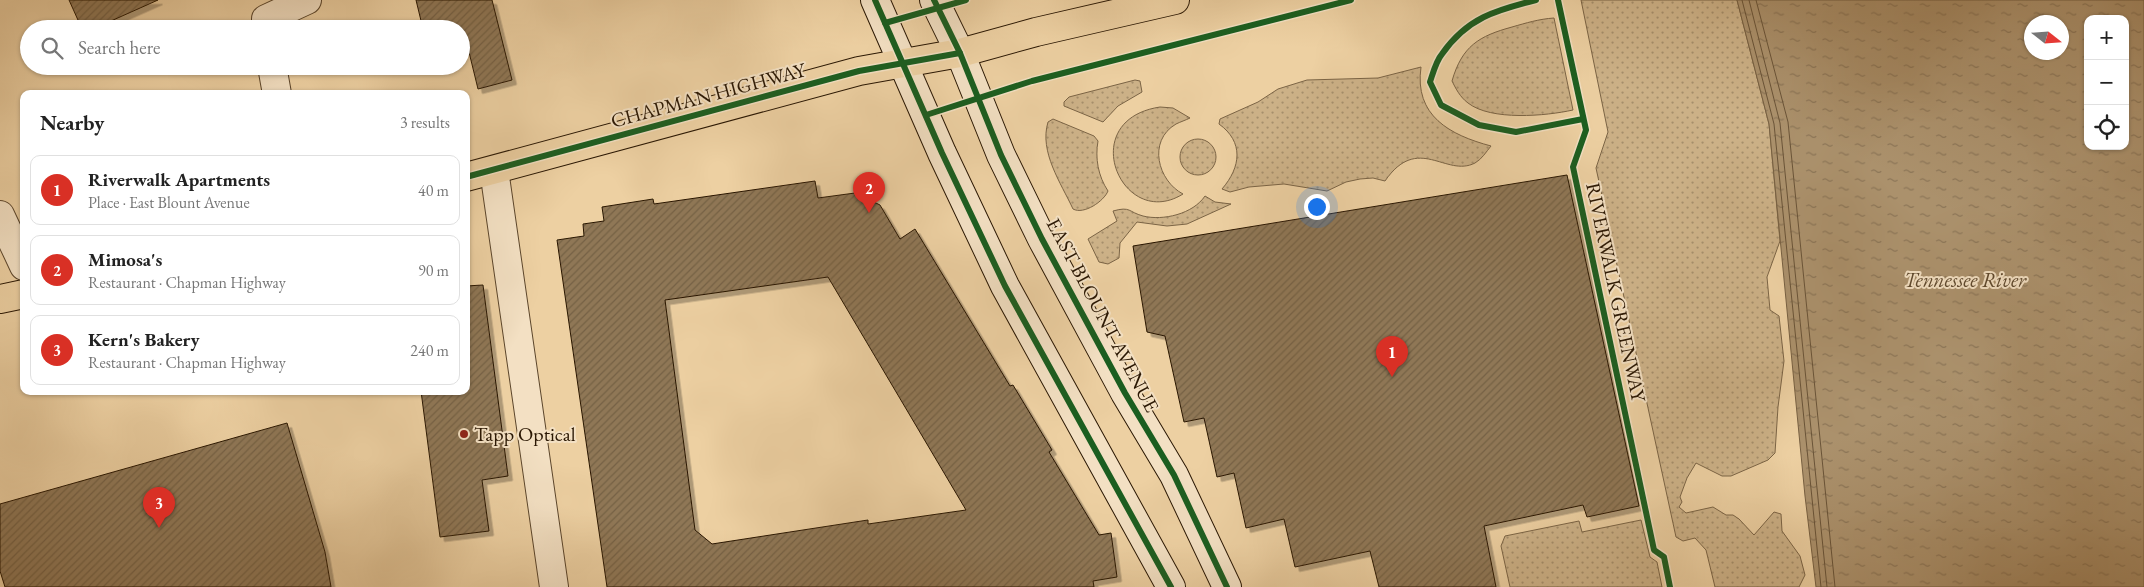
<!DOCTYPE html>
<html lang="en">
<head>
<meta charset="utf-8">
<style>
  body { margin:0; font-family:"EB Garamond",serif; background:#f2f2f2; color:#222 }
  .controls { position:absolute; right:15px; top:15px; display:grid; overflow:hidden; border-radius:10px; box-shadow:0 1px 4px #0004 }
  .controls button { width:45px; height:45px; display:grid; place-items:center; padding:0; border:0; border-bottom:1px solid #e0e0e0; background:#fff; color:#222; font:25px sans-serif }
  .compass { position:absolute; left:2024px; top:15px; width:45px; height:45px; border-radius:50%; background:#fff; box-shadow:0 1px 4px #0004; rotate:107deg }
  .you { position:absolute; left:1316px; top:206px; width:18px; height:18px; margin:-12px; border:4px solid #fff; border-radius:50%; background:#1a73e8; box-shadow:0 0 0 8px #1a73e833 }
  .badge { display:grid; place-items:center; width:32px; height:32px; border-radius:50%; background:#d93025; color:#fff; font-size:16px; font-weight:700 }
  .pin { position:absolute; translate:-50% -41px; filter:drop-shadow(0 1px 2px #0008) }
  .pin::after { content:''; position:absolute; top:26px; width:18px; height:15px; background:inherit; clip-path:polygon(0 0,100% 0,50% 100%) }
  .list { margin:0; padding:0; list-style:none }
  h2 { display:flex; justify-content:space-between; align-items:center; height:65px; margin:0; padding:0 20px; font-size:21px }
  h2 small { font-size:16px; font-weight:400; color:#767676 }
  .list li { display:grid; grid-template-columns:32px 1fr auto; gap:15px; align-items:center; box-sizing:border-box; height:70px; margin:0 10px 10px; padding:0 10px; border:1px solid #e0e0e0; border-radius:10px }
  .list b { display:block; font-size:19px; white-space:nowrap }
  .list p { margin:0; font-size:16px; white-space:nowrap; color:#767676 }
  .list em { font-size:16px; font-style:normal; color:#767676 }
  .icon { flex:none; width:28px; height:28px; fill:none; stroke:currentColor; stroke-width:2; stroke-linecap:round; stroke-linejoin:round }
  .map { position:relative; flex:none; width:2144px; height:587px; overflow:hidden }
  .search { position:absolute; background:#fff; box-shadow:0 1px 4px #0004; left:20px; top:20px; width:450px; height:55px; display:flex; align-items:center; gap:12px; box-sizing:border-box; padding:0 18px; border-radius:28px; color:#767676; font-size:19px }
  .panel { position:absolute; background:#fff; box-shadow:0 1px 4px #0004; left:20px; top:90px; width:450px; height:305px; border-radius:10px }
  .map>svg:first-child { display:block }
  .grass { fill:url(#grass-dots); stroke:#7b6445 }
  .water { fill:url(#water-ripples); stroke:#776042; fill-rule:evenodd }
  .lines { fill:none; stroke-linecap:round; stroke-linejoin:round }
  .shore { stroke:#6a5438; stroke-width:1 }
  .building { fill:url(#building-hatch); stroke:#2a1703; fill-rule:evenodd; filter:url(#shadow) }
  .street-casing { stroke:#5b452b; stroke-width:30 }
  .secondary-casing { stroke:#2a1703; stroke-width:30 }
  .highway-casing { stroke:#2a1703; stroke-width:30 }
  .street { stroke:#f3e0c3; stroke-width:28 }
  .secondary { stroke:#f3e0c3; stroke-width:28 }
  .highway { stroke:#edd0a2; stroke-width:28 }
  .cycleway-casing { stroke:#f3e0c3; stroke-width:9 }
  .cycleway { stroke:#1b5e20; stroke-width:6 }
  .poi-dot { fill:#8f2418; stroke:#f3e0c3; stroke-width:2 }
  .labels { text-anchor:middle; dominant-baseline:central; stroke-width:4; stroke-linejoin:round; paint-order:stroke }
  .street-label { font-size:20px; fill:#2a1703; stroke:#f3e0c3 }
  .poi-label { font-size:20px; fill:#2a1703; stroke:#f3e0c3; text-anchor:start }
  .water-label { font-size:21px; font-style:italic; fill:#5e482d; stroke:#f3e0c3 }
</style>
</head>
<body>
<div class="map">
<svg width="2144" height="587" viewBox="0 0 2144 587">
  <defs>
    <pattern id="grass-dots" width="8" height="8" patternUnits="userSpaceOnUse" patternTransform="scale(1.25)"><rect width="8" height="8" fill="#ccb187"/><path d="M2 2h.1M6 6h.1" fill="none" stroke="#a68f6c" stroke-width="1.8" stroke-linecap="round"/></pattern>
    <pattern id="water-ripples" width="26" height="14" patternUnits="userSpaceOnUse" patternTransform="scale(1.25)"><rect width="26" height="14" fill="#ab916c"/><path d="M2 4q2-2 4 0t4 0M15 11q2-2 4 0t4 0" fill="none" stroke="#8b7557"/></pattern>
    <pattern id="building-hatch" width="6" height="6" patternUnits="userSpaceOnUse" patternTransform="scale(1.25)"><rect width="6" height="6" fill="#8f7756"/><path d="M-1 1l2-2M0 6l6-6M5 7l2-2" fill="none" stroke="#756145"/></pattern>
    <filter id="shadow"><feDropShadow dx="4.5" dy="4.5" stdDeviation="0" flood-color="#0004"/></filter>
  </defs>
  <rect width="100%" height="100%" fill="#edd0a2"/>
  <filter id="stains"><feTurbulence type="fractalNoise" baseFrequency=".004" numOctaves="4"/><feColorMatrix values="0 0 0 0 .2 0 0 0 0 .09 0 0 0 0 .02 0 0 0 .5 -.17"/></filter>
  <radialGradient id="worn" r=".72"><stop offset=".6" stop-color="#630" stop-opacity="0"/><stop offset="1" stop-color="#630" stop-opacity=".3"/></radialGradient>
  <g class="grass">
    <polygon points="1581,0 1737,0 1769,124 1780,241 1767,277 1770,310 1779,316 1784,361 1778,407 1775,453 1768,460 1731,476 1722,476 1696,463 1687,478 1680,497 1682,502 1679,507 1686,513 1713,507 1726,515 1733,515 1739,519 1754,535 1774,512 1781,514 1782,531 1800,556 1805,575 1799,587 1715,587 1706,550 1695,538 1683,541 1676,537 1596,168 1608,132"/>
    <path d="M1554,18L1573,110C1546,116 1491,121 1468,103C1460,97 1456,89 1452,81C1462,46 1479,36 1512,27C1526,23 1539,19 1554,18Z"/>
    <path d="M1421,67C1414,116 1450,135 1491,146C1486,152 1482,159 1475,163C1446,178 1418,133 1385,181L1373,178L1360,179L1346,182L1327,191L1284,184L1249,187L1230,192L1222,189C1241,167 1244,142 1219,124L1220,119L1258,102L1278,89L1307,80L1378,78Z"/>
    <polygon points="1135,80 1140,81 1142,92 1118,106 1103,122 1064,106 1064,102 1069,97"/>
    <path d="M1160,107L1173,108L1190,118C1186,120 1180,122 1176,124C1147,141 1158,181 1183,194C1122,232 1074,120 1160,107Z"/>
    <path d="M1053,119L1094,136L1098,141C1095,158 1098,176 1108,191C1104,201 1084,215 1073,209C1061,183 1039,152 1048,122Z"/>
    <circle cx="1198" cy="157" r="18"/>
    <path d="M1205,196L1215,202L1231,204L1187,224L1167,226L1137,222L1120,243L1119,258L1108,264L1099,262L1088,239L1117,221L1113,211C1131,206 1128,212 1143,216C1163,221 1193,214 1205,196Z"/>
    <polygon points="1641,520 1650,557 1657,562 1662,587 1510,587 1501,546 1505,536 1579,521 1582,532"/>
  </g>
  <path class="water" d="M1737,0H2144V587H1816L1805,496L1769,124ZM2088,19H2125V146H2088ZM2032,22H2062V52H2032Z"/>
  <g class="lines">
    <g class="shore">
      <polyline points="1742,0 1774,124 1821,587"/>
      <polyline points="1749,0 1780,123 1827,587"/>
      <polyline points="1756,0 1788,122 1835,587"/>
    </g>
  </g>
  <g class="building">
    <polygon points="69,0 158,0 93,29 82,29"/>
    <polygon points="416,0 492,0 512,80 478,89 468,48 461,50 461,29 423,29"/>
    <polygon points="1567,175 1639,506 1587,517 1583,505 1484,526 1496,587 1379,587 1370,551 1295,567 1284,519 1246,528 1234,473 1217,477 1204,418 1184,422 1165,336 1147,332 1133,246"/>
    <path d="M815,181L818,198L855,193L880,205L900,239L915,229L1010,386L1013,385L1052,450L1049,452L1099,535L1111,533L1117,577L1093,581L1094,587H607L557,240L584,236L583,224L604,221L602,207L653,199L654,204ZM828,277L966,510L868,524V520L712,544L695,530L665,300Z"/>
    <polygon points="483,285 508,476 482,480 489,531 440,537 421,391 466,391 466,286"/>
    <polygon points="287,423 325,552 331,587 5,587 0,571 0,504"/>
  </g>
  <g class="lines">
    <g class="street-casing">
      <g id="street">
        <polyline points="266,29 266,19 307,0"/>
        <polyline points="272,66 277,94"/>
        <polyline points="494,170 554,587"/>
        <polyline points="0,215 24,266"/>
      </g>
    </g>
    <g class="secondary-casing">
      <g id="secondary">
        <polyline points="875,0 942,153 1005,286 1171,587"/>
        <polyline points="934,0 960,53 1001,155 1042,239 1125,393 1174,475 1227,587"/>
      </g>
    </g>
    <g class="highway-casing">
      <g id="highway">
        <polyline points="466,177 859,71 960,53 1036,32 1175,0"/>
        <polyline points="0,299 24,294"/>
      </g>
    </g>
    <use href="#street" class="street"/>
    <use href="#secondary" class="secondary"/>
    <use href="#highway" class="highway"/>
    <g class="cycleway-casing">
      <g id="cycleway">
        <polyline points="875,0 942,153 1005,286 1171,587"/>
        <polyline points="934,0 960,53 1001,155 1042,239 1125,393 1174,475 1227,587"/>
        <path d="M1536,0C1496,10 1467,18 1442,54C1436,61 1433,73 1430,82L1441,105L1479,125L1516,132L1583,119"/>
        <polyline points="1558,0 1586,130 1573,167 1654,550 1664,557 1670,587"/>
        <polyline points="885,23 966,0"/>
        <polyline points="926,115 1032,81 1351,0"/>
        <polyline points="466,177 859,71 960,53"/>
      </g>
    </g>
    <use href="#cycleway" class="cycleway"/>
  </g>
  <circle class="poi-dot" cx="464" cy="434" r="5"/>
  <g class="labels">
    <g class="street-label">
      <text transform="translate(708 95) rotate(-15)">CHAPMAN HIGHWAY</text>
      <text transform="translate(1616 292) rotate(78)">RIVERWALK GREENWAY</text>
      <text transform="translate(1103 315) rotate(62)">EAST BLOUNT AVENUE</text>
    </g>
    <g class="poi-label">
      <text x="474" y="434">Tapp Optical</text>
    </g>
    <g class="water-label">
      <text x="1965" y="279">Tennessee River</text>
    </g>
  </g>
  <rect width="100%" height="100%" filter="url(#stains)"/>
  <rect width="100%" height="100%" fill="url(#worn)"/>
</svg>
<div class="controls">
<button>+</button>
<button>−</button>
<button><svg class="icon" aria-label="locate" viewBox="0 0 24 24"><circle cx="12" cy="12" r="6"/><path d="M12 2v4M12 18v4M2 12h4M18 12h4"/></svg></button>
</div>
<svg class="compass" viewBox="-18 -18 36 36"><path d="M0-13l5 13h-10z" fill="#e53935"/><path d="M0 13l5-13h-10z" fill="#767676"/></svg>
<div class="you"></div>
<div class="pin badge" style="left:1392px;top:377px">1</div>
<div class="pin badge" style="left:869px;top:213px">2</div>
<div class="pin badge" style="left:159px;top:528px">3</div>
<div class="search"><svg class="icon" aria-label="search" viewBox="0 0 24 24"><circle cx="10" cy="10" r="6"/><path d="M15 15l6 6"/></svg>Search here</div>
<section class="panel">
<h2>Nearby<small>3 results</small></h2>
<ul class="list">
<li><span class="badge">1</span><div><b>Riverwalk Apartments</b><p>Place · East Blount Avenue</p></div><em>40 m</em></li>
<li><span class="badge">2</span><div><b>Mimosa's</b><p>Restaurant · Chapman Highway</p></div><em>90 m</em></li>
<li><span class="badge">3</span><div><b>Kern's Bakery</b><p>Restaurant · Chapman Highway</p></div><em>240 m</em></li>
</ul>
</section>
</div>
</body>
</html>
